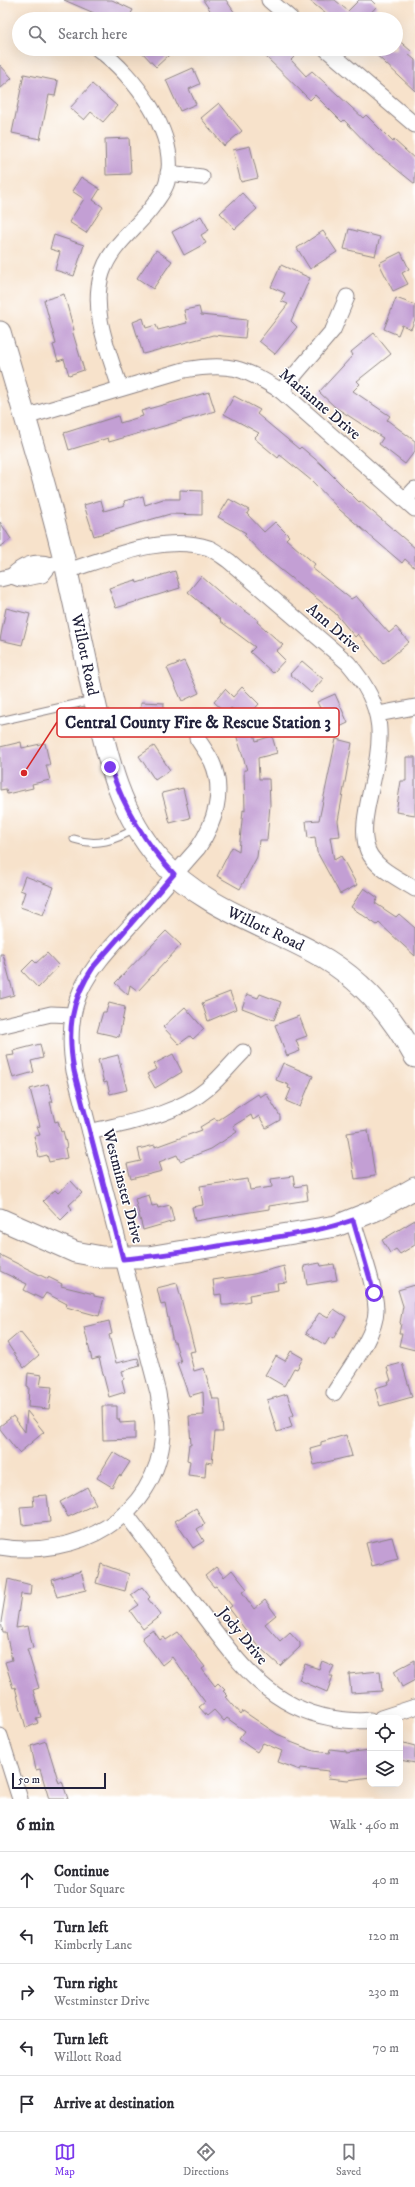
<!DOCTYPE html>
<html lang="en">
<head>
<meta charset="utf-8">
<style>
  body { margin:0; font-family:"IM FELL DW Pica",serif; background:#f2f2f3; color:#2b2b33 }
  .controls { position:absolute; right:12px; bottom:12px; display:grid; overflow:hidden; border-radius:8px; box-shadow:0 4px 16px #0002 }
  .controls button { width:36px; height:36px; display:grid; place-items:center; padding:0; border:0; border-bottom:1px solid #e1e1e2; background:#fff; color:#2b2b33; font:20px sans-serif }
  .scale { position:absolute; left:12px; bottom:10px; width:94px; box-sizing:border-box; padding-left:4px; border:2px solid #22223b; border-top:0; font-size:11px; line-height:14px; white-space:nowrap; color:#22223b; -webkit-text-stroke:3px #fff; paint-order:stroke }
  .stop { position:absolute; width:12px; height:12px; margin:-9px; border:3px solid #7c3aed; border-radius:50%; background:#fff }
  .stop.end { background:#7c3aed; border-color:#fff; box-shadow:0 1px 4px #0008 }
  .list { margin:0; padding:0; list-style:none }
  h2 { display:flex; justify-content:space-between; align-items:center; height:52px; margin:0; padding:0 16px; font-size:17px }
  h2 small { font-size:13px; font-weight:400; color:#7c7c81 }
  .list li { display:grid; grid-template-columns:26px 1fr auto; gap:12px; align-items:center; box-sizing:border-box; height:56px; padding:0 16px; border-top:1px solid #e1e1e2 }
  .list b { display:block; font-size:15px; white-space:nowrap }
  .list p { margin:0; font-size:13px; white-space:nowrap; color:#7c7c81 }
  .list em { font-size:13px; font-style:normal; color:#7c7c81 }
  .icon { flex:none; width:22px; height:22px; fill:none; stroke:currentColor; stroke-width:2; stroke-linecap:round; stroke-linejoin:round }
  .map { position:relative; flex:none; width:415px; height:1799px; overflow:hidden }
  .search { position:absolute; background:#fff; box-shadow:0 4px 16px #0002; left:12px; right:12px; top:12px; height:44px; display:flex; align-items:center; gap:10px; box-sizing:border-box; padding:0 14px; border-radius:22px; color:#7c7c81; font-size:15px }
  .sheet { height:332px; background:#fff }
  nav { display:flex; justify-content:space-around; align-items:center; box-sizing:border-box; height:56px; border-top:1px solid #e1e1e2; background:#fff; font-size:11px; color:#7c7c81 }
  nav a { display:grid; justify-items:center; gap:2px }
  nav .on { color:#7c3aed }
  .map>svg:first-child { display:block }
  .building { fill:#c39fd4 }
  .lines { fill:none; stroke-linecap:round; stroke-linejoin:round }
  .lane-casing { stroke:#8c8283; stroke-width:9 }
  .street-casing { stroke:#8c8283; stroke-width:17 }
  .secondary-casing { stroke:#8c8283; stroke-width:23 }
  .lane { stroke:#fff; stroke-width:7 }
  .street { stroke:#fff; stroke-width:15 }
  .secondary { stroke:#fff; stroke-width:21 }
  .route { stroke:#7c3aed; stroke-width:5 }
  .labels { text-anchor:middle; dominant-baseline:central; stroke-width:3; stroke-linejoin:round; paint-order:stroke }
  .street-label { font-size:16px; fill:#22223b; stroke:#fff }
  .leader { fill:none; stroke:#d62828; stroke-width:1.5 }
  .callout-dot { fill:#d62828; stroke:#fff; stroke-width:1.5 }
  .callout { fill:#fff; stroke:#d62828; stroke-width:1.5 }
  .callout-label { font-size:17px; text-anchor:middle; font-weight:bold; fill:#22223b }
</style>
</head>
<body>
<div class="map">
<svg width="415" height="1799" viewBox="0 0 415 1799">
  <rect width="100%" height="100%" fill="#fff"/>
  <filter id="ink" filterUnits="userSpaceOnUse"><feTurbulence type="fractalNoise" baseFrequency=".025" numOctaves="2"/><feDisplacementMap in="SourceGraphic" scale="8" xChannelSelector="R" yChannelSelector="G"/><feConvolveMatrix kernelMatrix="1 2 1 2 8 2 1 2 1" color-interpolation-filters="sRGB"/></filter>
  <filter id="wash" filterUnits="userSpaceOnUse"><feTurbulence type="fractalNoise" baseFrequency=".012" numOctaves="4" result="noise"/><feDisplacementMap in="SourceGraphic" scale="16" xChannelSelector="R" yChannelSelector="G"/><feGaussianBlur stdDeviation="0.9" result="paint"/><feColorMatrix in="noise" values="0 0 0 0 0 0 0 0 0 0 0 0 0 0 0 0 0 1.4 0 .05"/><feComposite in="paint" operator="in"/></filter>
  <g filter="url(#wash)">
    <rect width="100%" height="100%" fill="#f7e2cb"/>
    <g id="blocks">
      <g class="building">
        <polygon points="64,0 112,0 133,10 128,19 103,19 93,14 94,13"/>
        <polygon points="203,0 226,0 239,19 216,19"/>
        <polygon points="309,0 335,0 348,11 359,0 371,0 377,6 365,19 332,19"/>
        <polygon points="396,38 411,51 408,54 415,60 415,91 370,49 396,49"/>
        <polygon points="139,49 162,49 169,55 156,67"/>
        <polygon points="258,49 286,49 294,57 291,60 306,76 312,71 363,118 366,115 393,142 394,140 415,159 415,184 374,151 344,120 342,122 315,95 310,100"/>
        <polygon points="0,65 12,78 0,89"/>
        <polygon points="193,68 200,84 189,89 196,104 180,111 166,80"/>
        <polygon points="24,74 58,81 55,96 49,95 40,139 12,133"/>
        <polygon points="92,84 117,106 103,122 91,112 84,120 70,108"/>
        <polygon points="219,103 242,131 224,146 201,118"/>
        <polygon points="129,138 131,174 106,175 105,139"/>
        <polygon points="250,146 258,178 241,182 233,150"/>
        <polygon points="81,177 100,189 93,200 103,207 86,233 69,222 84,199 72,191"/>
        <polygon points="242,193 257,209 235,229 220,213"/>
        <polygon points="201,216 209,230 201,235 206,243 184,255 172,232"/>
        <polygon points="349,229 380,237 375,256 344,249"/>
        <polygon points="323,231 337,252 310,269 297,248"/>
        <polygon points="54,235 84,245 74,276 55,270 60,252 50,249"/>
        <polygon points="156,250 172,261 153,289 137,278"/>
        <polygon points="401,252 409,269 402,273 408,284 393,291 379,263"/>
        <polygon points="281,265 310,278 291,321 297,327 275,354 259,341 288,304 281,301 285,293 271,287"/>
        <polygon points="64,294 74,330 72,330 84,370 69,375 64,359 58,361 53,345 56,344 44,300"/>
        <polygon points="396,298 415,305 415,319 411,329 402,325 398,335 384,329"/>
        <polygon points="199,307 201,315 247,320 245,338 213,335 143,354 133,322 143,318 146,328 156,325 158,330 187,323 184,310"/>
        <polygon points="374,333 391,354 357,381 360,384 353,391 390,416 387,420 415,441 415,451 405,464 379,444 383,438 335,407 319,392 353,355 351,352"/>
        <polygon points="209,392 215,411 109,442 108,438 69,450 64,433 118,416 120,423 143,416 141,411"/>
        <polygon points="234,396 260,410 257,414 299,449 301,447 321,464 359,502 360,501 415,548 415,568 405,559 402,563 340,510 312,481 280,455 278,458 254,438 259,433 224,414"/>
        <polygon points="180,490 202,491 202,515 170,514 94,536 84,505 101,500 104,511 125,505 124,501 143,496 145,505 163,499 180,499"/>
        <polygon points="229,499 249,510 247,514 264,532 275,522 289,536 286,539 315,564 312,568 351,599 356,596 389,633 396,627 409,642 383,664 358,634 355,637 335,613 266,558 244,535 246,533 218,517"/>
        <polygon points="0,522 11,539 0,547"/>
        <polygon points="175,571 180,588 116,608 109,588 136,580 137,583"/>
        <polygon points="201,576 233,604 234,603 258,620 257,622 283,645 276,651 285,660 273,673 250,652 255,647 220,621 221,620 188,592"/>
        <polygon points="6,608 30,614 22,645 0,640"/>
        <polygon points="184,661 199,693 182,701 167,668"/>
        <polygon points="302,661 323,679 311,693 290,674"/>
        <polygon points="242,687 259,704 245,720 231,708 226,713 214,702 225,689 233,697"/>
        <polygon points="335,694 348,723 331,731 317,702"/>
        <polygon points="141,702 164,703 163,726 154,725 154,735 139,734"/>
        <polygon points="252,726 256,741 272,736 277,753 258,758 259,779 269,779 270,805 267,840 259,840 257,857 240,889 217,876 232,847 239,851 243,810 245,811 244,770 247,770 235,731"/>
        <polygon points="336,739 352,743 338,821 340,836 330,837 334,860 341,856 357,885 340,894 317,852 315,837 308,838 306,821 319,820"/>
        <polygon points="21,742 22,748 45,743 50,765 46,765 50,780 32,784 33,788 7,794 6,789 0,790 0,747"/>
        <polygon points="154,746 170,770 155,780 139,756"/>
        <polygon points="406,757 415,757 415,815 396,812 401,781 406,781"/>
        <polygon points="183,788 190,818 170,823 162,793"/>
        <polygon points="25,876 54,887 43,915 20,907 25,892 20,890"/>
        <polygon points="364,888 378,898 375,903 396,917 399,914 415,928 415,956 379,923 377,925 351,907"/>
        <polygon points="166,931 181,945 138,991 130,985 128,995 115,983"/>
        <polygon points="47,953 59,966 38,988 22,971 33,960 36,963"/>
        <polygon points="0,954 3,954 14,995 0,999"/>
        <polygon points="230,992 236,1009 208,1021 202,1003"/>
        <polygon points="247,994 258,998 260,994 281,1002 274,1020 242,1008"/>
        <polygon points="109,1003 125,1007 119,1037 97,1032 103,1012 106,1012"/>
        <polygon points="185,1007 204,1029 193,1039 190,1036 179,1044 163,1027"/>
        <polygon points="299,1016 307,1036 296,1040 300,1051 287,1056 275,1025"/>
        <polygon points="40,1044 43,1058 31,1061 34,1072 13,1078 7,1056 14,1055 13,1051"/>
        <polygon points="173,1054 182,1072 155,1088 147,1074 157,1069 154,1064"/>
        <polygon points="118,1055 127,1090 110,1094 107,1082 104,1083 98,1060"/>
        <polygon points="283,1063 313,1076 300,1107 286,1101 291,1089 288,1088 289,1085 276,1080"/>
        <polygon points="48,1084 53,1102 50,1102 55,1122 58,1121 61,1132 63,1131 67,1147 65,1148 67,1158 49,1162 47,1155 39,1157 34,1136 40,1135 37,1127 40,1126 30,1089"/>
        <polygon points="266,1093 280,1116 280,1120 266,1128 259,1116 253,1120 251,1115 233,1126 237,1132 211,1149 180,1161 177,1155 159,1162 162,1171 131,1179 127,1164 141,1161 138,1149 155,1145 155,1147 202,1130 200,1127 215,1118 217,1121 258,1094 260,1097"/>
        <polygon points="368,1130 375,1176 355,1179 347,1133"/>
        <polygon points="293,1176 295,1187 306,1185 308,1200 269,1206 269,1209 195,1221 192,1207 203,1205 200,1186 248,1179 250,1190 272,1187 271,1179"/>
        <polygon points="71,1181 82,1193 69,1205 72,1209 61,1220 43,1201 55,1190 58,1193"/>
        <polygon points="149,1195 152,1206 157,1205 158,1208 170,1205 174,1221 143,1230 135,1199"/>
        <polygon points="415,1220 415,1245 400,1254 396,1249 390,1253 382,1240"/>
        <polygon points="0,1255 48,1279 48,1277 62,1284 61,1286 94,1294 94,1296 104,1298 99,1316 66,1307 67,1304 46,1293 42,1299 24,1290 27,1284 0,1271"/>
        <polygon points="320,1263 321,1266 334,1264 337,1280 307,1285 304,1266"/>
        <polygon points="284,1266 287,1282 277,1283 278,1290 249,1295 250,1301 228,1305 222,1305 221,1294 215,1295 213,1280 254,1274"/>
        <polygon points="177,1283 195,1351 189,1352 194,1371 204,1368 213,1399 220,1399 223,1432 215,1432 212,1463 206,1462 205,1477 188,1475 190,1461 187,1460 189,1444 191,1445 189,1416 204,1415 203,1392 189,1396 177,1363 181,1362 175,1342 173,1342 165,1304 161,1305 157,1288"/>
        <polygon points="415,1285 415,1350 399,1346 402,1333 399,1333 401,1324 400,1323 403,1306 398,1290"/>
        <polygon points="334,1309 346,1317 333,1339 330,1337 325,1345 306,1333 319,1313 328,1318"/>
        <polygon points="109,1321 112,1334 109,1335 116,1363 138,1358 140,1366 122,1371 124,1379 122,1380 125,1392 109,1397 99,1358 92,1360 84,1327"/>
        <polygon points="20,1332 39,1355 24,1368 7,1343"/>
        <polygon points="291,1351 303,1358 297,1369 294,1368 284,1386 265,1375 276,1356 285,1361"/>
        <polygon points="402,1363 412,1397 380,1406 375,1388 389,1384 388,1381 391,1381 387,1367"/>
        <polygon points="28,1373 42,1375 40,1386 52,1387 49,1409 28,1407 29,1387 27,1386"/>
        <polygon points="287,1394 294,1415 289,1417 292,1427 277,1432 267,1400"/>
        <polygon points="102,1406 117,1406 117,1419 119,1419 120,1423 135,1422 135,1439 103,1440"/>
        <polygon points="27,1411 44,1432 19,1453 0,1429 0,1426 13,1416 25,1432"/>
        <polygon points="346,1435 352,1456 314,1465 310,1448 321,1445 321,1442"/>
        <polygon points="113,1452 130,1462 121,1476 119,1475 112,1487 97,1478"/>
        <polygon points="87,1487 96,1504 68,1517 60,1502"/>
        <polygon points="47,1495 50,1522 22,1525 20,1507 34,1506 33,1496"/>
        <polygon points="196,1508 205,1524 197,1529 204,1541 193,1548 175,1521"/>
        <polygon points="392,1537 398,1559 372,1566 366,1543"/>
        <polygon points="101,1564 129,1574 125,1591 96,1583"/>
        <polygon points="216,1567 224,1577 232,1570 247,1589 242,1592 254,1609 265,1600 276,1615 265,1624 280,1641 290,1632 300,1643 300,1647 280,1666 256,1644 229,1608 232,1606 216,1586 214,1587 205,1576"/>
        <polygon points="81,1571 86,1590 57,1597 52,1580"/>
        <polygon points="8,1579 31,1585 30,1595 21,1594 16,1628 28,1626 33,1648 27,1649 39,1688 33,1690 41,1717 36,1718 38,1723 26,1728 15,1687 13,1688 5,1662 12,1660 6,1633 3,1633 1,1622"/>
        <polygon points="142,1587 150,1597 148,1599 161,1615 143,1629 130,1611 139,1605 131,1595"/>
        <polygon points="153,1630 160,1640 164,1637 166,1640 178,1632 205,1667 202,1669 215,1686 218,1683 225,1690 223,1691 228,1696 226,1697 241,1714 243,1711 277,1734 289,1739 288,1741 314,1751 329,1753 330,1749 346,1751 346,1753 370,1750 370,1777 348,1780 328,1778 329,1771 301,1768 300,1770 278,1762 282,1751 263,1743 257,1752 248,1746 239,1739 245,1731 227,1718 224,1721 214,1710 207,1716 199,1707 205,1702 172,1657 162,1665 142,1638"/>
        <polygon points="415,1660 415,1680 402,1687 394,1671"/>
        <polygon points="322,1661 334,1666 329,1676 333,1676 327,1692 299,1680 305,1664 319,1669"/>
        <polygon points="380,1671 382,1691 351,1693 349,1674"/>
        <polygon points="46,1741 59,1783 62,1781 68,1799 49,1799 40,1769 36,1770 31,1746"/>
        <polygon points="400,1742 415,1746 415,1763 400,1760"/>
      </g>
    </g>
  </g>
  <g filter="url(#ink)">
    <use href="#blocks" fill-opacity="0" stroke="#8c8283" stroke-width="1"/>
    <g class="lines">
      <g class="lane-casing">
        <g id="lane">
          <polyline points="0,721 93,700"/>
          <path d="M74,839C97,847 115,840 135,829"/>
        </g>
      </g>
      <g class="street-casing">
        <g id="street">
          <polyline points="269,0 291,19"/>
          <path d="M98,49C134,75 180,135 167,182C165,190 159,197 155,203C138,228 112,243 102,273C90,311 109,352 120,388"/>
          <polyline points="326,49 415,125"/>
          <polyline points="168,173 202,177"/>
          <polyline points="281,391 333,330 347,297"/>
          <path d="M25,417L184,370C229,362 243,367 281,391L415,509"/>
          <polyline points="405,500 415,489"/>
          <path d="M67,571C109,558 164,533 209,548C216,551 223,557 229,561L348,663C391,713 381,743 368,803C365,818 362,836 368,851C376,869 400,879 415,889"/>
          <path d="M12,576C22,565 36,560 50,565"/>
          <polyline points="0,579 12,576 20,579 42,575 50,565 64,561"/>
          <polyline points="378,714 415,707"/>
          <polyline points="0,1026 51,1014 72,1015"/>
          <path d="M90,1132C129,1122 175,1116 207,1089C220,1078 231,1064 243,1052"/>
          <path d="M334,1393C347,1372 377,1334 376,1309C375,1284 360,1246 353,1221"/>
          <path d="M126,1514C149,1545 173,1576 196,1606C234,1656 265,1706 331,1718C344,1720 357,1722 370,1720"/>
          <path d="M0,1547C76,1559 156,1518 163,1435C164,1421 160,1407 158,1393L74,1071C61,995 91,969 138,917C159,894 178,870 198,848C215,823 225,791 212,762C208,754 202,746 197,738"/>
          <polyline points="381,1718 415,1707"/>
          <polyline points="0,1736 20,1799"/>
        </g>
      </g>
      <g class="secondary-casing">
        <g id="secondary">
          <path id="s1" d="M0,332C23,410 47,488 66,567C75,608 84,648 92,689C106,750 117,811 160,860C202,907 262,924 315,953C360,977 391,1013 415,1057"/>
          <polyline points="0,1219 75,1252 102,1257 148,1257 336,1226 376,1210 415,1188"/>
        </g>
      </g>
      <use href="#lane" class="lane"/>
      <use href="#street" class="street"/>
      <use href="#secondary" class="secondary"/>
    </g>
  </g>
  <g class="lines" filter="url(#ink)">
    <path class="route" d="M110,767C124,808 144,842 174,874L94,966C70,1001 67,1031 74,1071L123,1259C164,1256 204,1248 245,1242C281,1236 318,1232 353,1220L374,1293"/>
  </g>
  <g class="labels">
    <g class="street-label">
      <text transform="translate(320 404) rotate(40)">Marianne Drive</text>
      <text transform="translate(334 628) rotate(41)">Ann Drive</text>
      <text stroke="none"><textPath href="#s1" startOffset="334">Willott Road</textPath></text>
      <text stroke="none"><textPath href="#s1" startOffset="682">Willott Road</textPath></text>
      <text transform="translate(123 1186) rotate(75)">Westminster Drive</text>
      <text transform="translate(243 1636) rotate(51)">Jody Drive</text>
    </g>
  </g>
  <path class="leader" d="M24 773L57 722"/>
  <circle class="callout-dot" cx="24" cy="773" r="4"/>
  <rect class="callout" x="57" y="708" width="282" height="29" rx="4"/>
  <g class="callout-label">
    <text x="198" y="728">Central County Fire &amp; Rescue Station 3</text>
  </g>
</svg>
<div class="controls">
<button><svg class="icon" aria-label="locate" viewBox="0 0 24 24"><circle cx="12" cy="12" r="6"/><path d="M12 2v4M12 18v4M2 12h4M18 12h4"/></svg></button>
<button><svg class="icon" aria-label="layers" viewBox="0 0 24 24"><path d="M12 4l9 5-9 5-9-5zM3 14l9 5 9-5"/></svg></button>
</div>
<div class="scale">50 m</div>
<div class="stop" style="left:374px;top:1293px"></div>
<div class="stop end" style="left:110px;top:767px"></div>
<div class="search"><svg class="icon" aria-label="search" viewBox="0 0 24 24"><circle cx="10" cy="10" r="6"/><path d="M15 15l6 6"/></svg>Search here</div>
</div>
<section class="sheet">
<h2>6 min<small>Walk · 460 m</small></h2>
<ul class="list">
<li><svg class="icon" aria-label="ahead" viewBox="0 0 24 24"><path d="M12 20V5M6 11l6-6 6 6"/></svg><div><b>Continue</b><p>Tudor Square</p></div><em>40 m</em></li>
<li><svg class="icon" aria-label="left" viewBox="0 0 24 24"><path d="M17 20v-9H6M10 6l-5 5 5 5"/></svg><div><b>Turn left</b><p>Kimberly Lane</p></div><em>120 m</em></li>
<li><svg class="icon" aria-label="right" viewBox="0 0 24 24"><path d="M7 20v-9h11M14 6l5 5-5 5"/></svg><div><b>Turn right</b><p>Westminster Drive</p></div><em>230 m</em></li>
<li><svg class="icon" aria-label="left" viewBox="0 0 24 24"><path d="M17 20v-9H6M10 6l-5 5 5 5"/></svg><div><b>Turn left</b><p>Willott Road</p></div><em>70 m</em></li>
<li><svg class="icon" aria-label="arrive" viewBox="0 0 24 24"><path d="M6 21V4h12l-3 4 3 4H6"/></svg><div><b>Arrive at destination</b></div></li>
</ul>
</section>
<nav>
<a class="on"><svg class="icon" aria-label="map" viewBox="0 0 24 24"><path d="M3 6l6-2 6 2 6-2v14l-6 2-6-2-6 2zM9 4v14M15 6v14"/></svg>Map</a>
<a><svg class="icon" aria-label="directions" viewBox="0 0 24 24"><path d="M12 3l9 9-9 9-9-9zM9 14v-3h6M13 9l2 2-2 2"/></svg>Directions</a>
<a><svg class="icon" aria-label="saved" viewBox="0 0 24 24"><path d="M7 4h10v16l-5-4-5 4z"/></svg>Saved</a>
</nav>
</body>
</html>
